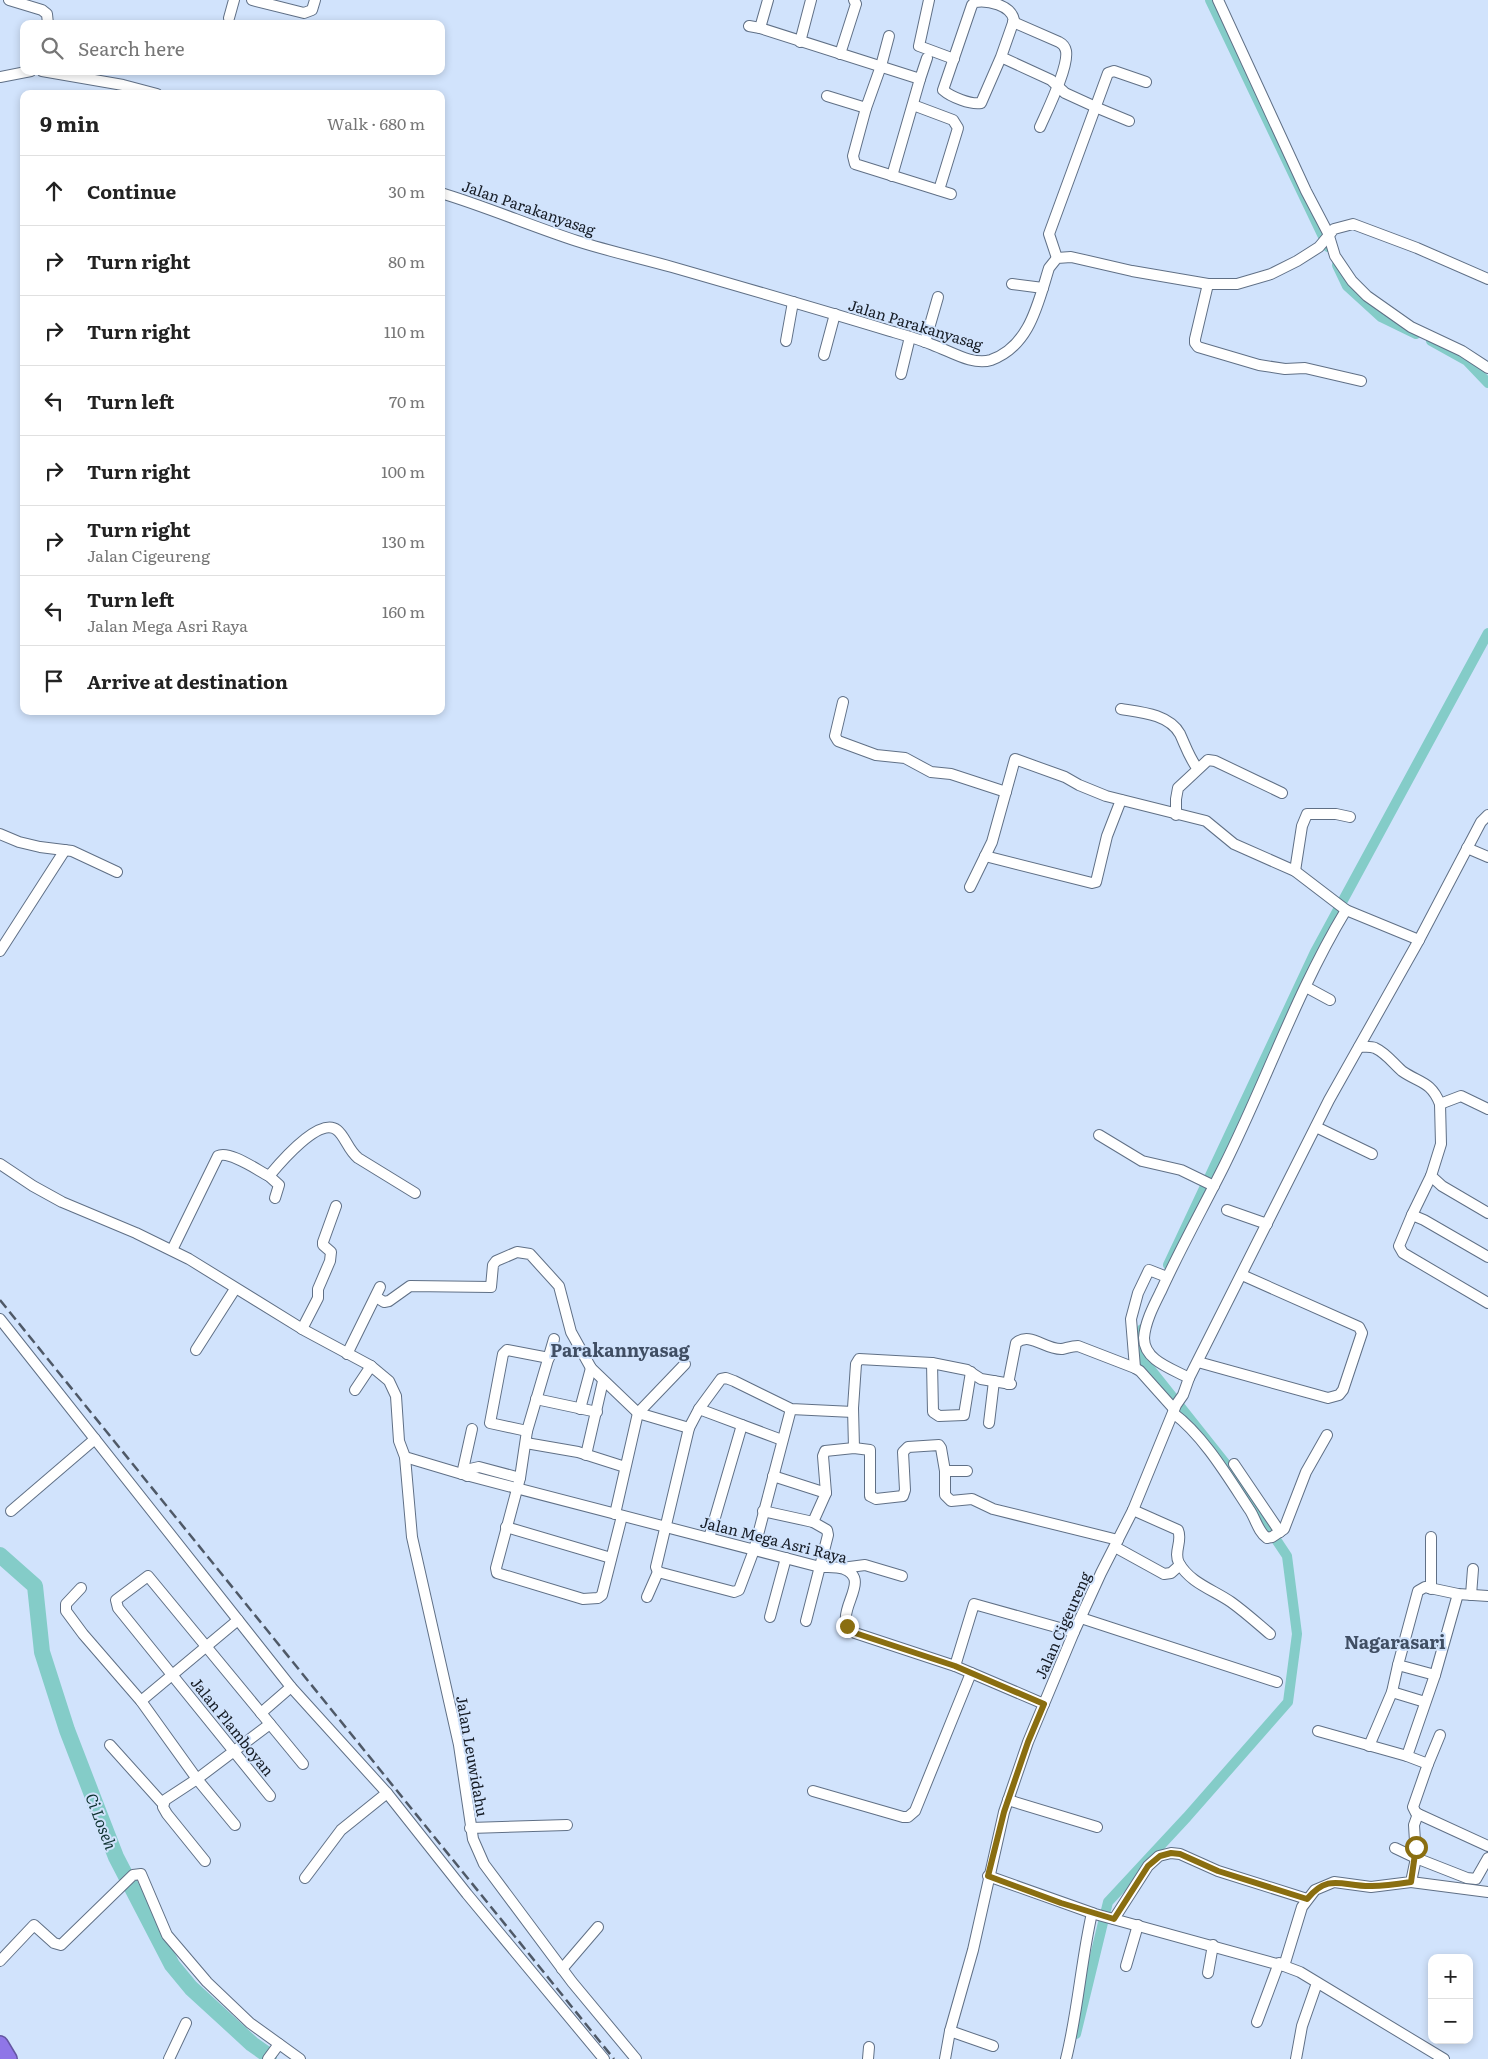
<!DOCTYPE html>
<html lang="en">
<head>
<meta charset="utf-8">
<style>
  body { margin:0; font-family:Literata,serif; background:#f2f2f2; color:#222 }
  .controls { position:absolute; right:15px; bottom:15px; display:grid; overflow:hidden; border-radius:10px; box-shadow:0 2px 8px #0003 }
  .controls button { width:45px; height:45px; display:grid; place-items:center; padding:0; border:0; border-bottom:1px solid #e0e0e0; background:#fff; color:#222; font:25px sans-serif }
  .stop { position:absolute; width:15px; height:15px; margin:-11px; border:4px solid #8a6e10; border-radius:50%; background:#fff }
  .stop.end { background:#8a6e10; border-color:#fff; box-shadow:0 1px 5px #0008 }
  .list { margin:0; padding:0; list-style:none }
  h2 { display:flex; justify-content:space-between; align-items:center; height:65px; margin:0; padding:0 20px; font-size:21px }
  h2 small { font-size:16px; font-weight:400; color:#767676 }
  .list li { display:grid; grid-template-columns:32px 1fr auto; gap:15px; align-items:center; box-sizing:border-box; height:70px; padding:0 20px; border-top:1px solid #e0e0e0 }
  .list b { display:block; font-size:19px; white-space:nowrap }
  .list p { margin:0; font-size:16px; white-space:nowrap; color:#767676 }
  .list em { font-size:16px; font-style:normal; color:#767676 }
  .icon { flex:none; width:28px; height:28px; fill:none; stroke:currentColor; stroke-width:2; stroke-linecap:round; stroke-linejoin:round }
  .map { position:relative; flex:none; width:1488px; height:2059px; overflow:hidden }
  .search { position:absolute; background:#fff; box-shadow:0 2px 8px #0003; left:20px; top:20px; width:425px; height:55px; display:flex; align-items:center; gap:12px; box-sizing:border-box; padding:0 18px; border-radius:10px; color:#767676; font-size:19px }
  .panel { position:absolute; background:#fff; box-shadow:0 2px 8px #0003; left:20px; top:90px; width:425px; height:625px; border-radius:10px }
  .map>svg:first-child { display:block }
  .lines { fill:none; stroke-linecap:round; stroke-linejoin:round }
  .canal { stroke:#84ccc8; stroke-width:10 }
  .river { stroke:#84ccc8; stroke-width:16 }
  .minor-casing { stroke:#607086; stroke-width:12 }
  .highway-casing { stroke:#6556a3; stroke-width:18 }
  .minor { stroke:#fff; stroke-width:10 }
  .highway { stroke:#8f76e7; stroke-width:15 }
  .rail { stroke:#4f5967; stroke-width:2.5; stroke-dasharray:10 5; stroke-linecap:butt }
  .route { stroke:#8a6e10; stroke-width:6 }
  .labels { text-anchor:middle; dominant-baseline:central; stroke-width:4; stroke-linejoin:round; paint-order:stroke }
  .street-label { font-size:15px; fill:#161c25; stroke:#d1e3fc }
  .water-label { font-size:16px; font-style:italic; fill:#0f3331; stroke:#d1e3fc }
  .quarter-label { font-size:18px; font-weight:bold; fill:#404e63; stroke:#d1e3fc }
</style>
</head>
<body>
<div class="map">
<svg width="1488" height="2059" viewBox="0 0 1488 2059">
  <rect width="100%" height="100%" fill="#d1e3fc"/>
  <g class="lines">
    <g class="canal">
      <polyline points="1210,0 1328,247"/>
      <polyline points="1337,265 1347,286 1381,317 1416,334"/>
      <polyline points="1431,341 1467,361 1488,383"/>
      <polyline points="1168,1265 1315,952 1488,633"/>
      <polyline points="1076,2034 1108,1902 1187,1817 1288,1702 1297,1634 1287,1556 1226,1464 1137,1352 1142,1329"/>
    </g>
    <polyline class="river" points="0,1555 35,1586 42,1652 67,1730 116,1857 172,1965 191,1988 252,2044 269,2056"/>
    <g class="minor-casing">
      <g id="minor">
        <polyline points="9,0 42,10 47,14 48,24"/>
        <polyline points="252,0 304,13 312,10 315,0"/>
        <polyline points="929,0 919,46 954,59"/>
        <polyline points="1218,0 1306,191 1328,233 1335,256 1352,281 1367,296 1411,327 1462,351 1488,368"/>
        <polyline points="229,18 234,0"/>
        <path d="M1013,22L1059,42C1063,44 1065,46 1066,51C1069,67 1047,111 1040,127"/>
        <polyline points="749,26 760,28 920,79 927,58"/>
        <polyline points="760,28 768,0"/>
        <polyline points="800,42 811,0"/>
        <polyline points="840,54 856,4 854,0"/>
        <path d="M1001,57L1014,20C1011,5 988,0 975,2L972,5L943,90C951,97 971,105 981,103L1001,57L1051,80L1065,93L1100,109L1129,121"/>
        <polyline points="42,71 123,85 157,94"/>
        <polyline points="0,77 31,71"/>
        <polyline points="827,96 866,108 881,66 889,36"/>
        <polyline points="913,105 953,120 958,128 939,190"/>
        <polyline points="866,108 853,156 855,164 951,194"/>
        <polyline points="892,176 920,79"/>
        <path d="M441,193C487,207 531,226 577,241C608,251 640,258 672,267C745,288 818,309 890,331C904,335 919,339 933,345C950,351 973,366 991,360C1030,346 1038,303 1049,268L1057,258L1071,257L1132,271L1208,284H1237L1271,274L1297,261L1319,247L1334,229L1353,224L1417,248L1488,279"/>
        <polyline points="1057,258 1049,234 1108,73 1114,71 1146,82"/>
        <polyline points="1012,284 1043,288"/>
        <polyline points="1208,284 1195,339 1195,343 1198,347 1259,365 1285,369 1305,368 1361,381"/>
        <polyline points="786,341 793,302"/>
        <polyline points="925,342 938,297"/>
        <polyline points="824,355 835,314"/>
        <polyline points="901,374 910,337"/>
        <polyline points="843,702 835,736 838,741 876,755 905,758 931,772 951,774 1006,792"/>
        <path d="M1121,709C1140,712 1169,714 1180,734C1186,747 1188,755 1197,768"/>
        <polyline points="1176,815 1176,799 1178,788 1208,760 1215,761 1282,793"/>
        <polyline points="0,834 19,842 40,847 72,851 117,872"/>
        <polyline points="1467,848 1488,857"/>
        <polyline points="985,856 1092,883 1096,882 1107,836 1121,800"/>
        <polyline points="1295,871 1302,826 1307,814 1336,814 1350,817"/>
        <polyline points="970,887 992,842 1015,759 1065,777 1079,785 1106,796 1206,821 1234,844 1295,871 1346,910 1419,940"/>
        <polyline points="0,951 65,850"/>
        <polyline points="1306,987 1330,1000"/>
        <path d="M1359,1047C1364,1047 1370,1046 1375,1048C1386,1053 1393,1063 1402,1071C1419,1083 1431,1081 1440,1104L1461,1096L1488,1109"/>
        <polyline points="1440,1104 1441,1144 1431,1176 1442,1186 1488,1213"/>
        <polyline points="1316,1127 1372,1154"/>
        <polyline points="1099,1135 1142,1161 1181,1170 1214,1186"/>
        <polyline points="0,1164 33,1186 62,1202 136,1233 189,1259 304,1330 371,1366 389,1381 396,1396 399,1441 405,1457 412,1537 459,1745 473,1839 484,1864 572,1982 636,2059"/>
        <polyline points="269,1176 279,1185 275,1198"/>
        <polyline points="1227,1210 1267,1224"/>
        <polyline points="1412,1215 1431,1176"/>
        <path d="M172,1250L218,1156C229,1150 257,1170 269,1176C279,1164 319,1116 337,1130C345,1136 348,1150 358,1158L415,1193"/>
        <polyline points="1488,1257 1424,1220 1412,1215 1399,1246 1403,1253 1488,1303"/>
        <polyline points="376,1297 384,1302 389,1301 410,1286 491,1287 493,1265 496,1261 517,1252 530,1254 559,1286 571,1332 591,1368 638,1413 689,1428"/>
        <polyline points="0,1319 291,1687 387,1793 341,1830 305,1878"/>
        <polyline points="302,1329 318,1298 318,1289 330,1261 331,1252 323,1245 323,1242 336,1206"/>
        <polyline points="196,1350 235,1289"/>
        <polyline points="347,1354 380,1287"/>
        <polyline points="549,1358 507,1350 503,1354 490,1423 527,1431 520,1478 496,1568 497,1573 583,1599 598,1598 602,1595 622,1516"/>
        <polyline points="1198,1362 1328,1398 1339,1395 1343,1390 1362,1333 1359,1327 1242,1275"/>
        <polyline points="932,1363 933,1412 939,1416 964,1415 971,1372"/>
        <polyline points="1135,1368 1131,1319 1138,1293 1149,1270 1167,1277"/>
        <path d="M1189,1378C1173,1369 1144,1361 1144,1338C1145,1322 1154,1305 1161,1291C1180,1249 1203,1208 1224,1166C1266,1082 1297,991 1346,910"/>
        <path d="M1008,1384L1016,1343C1030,1331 1045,1350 1062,1349C1067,1348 1072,1346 1078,1346L1135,1368L1140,1371L1174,1409"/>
        <polyline points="355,1390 371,1366"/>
        <polyline points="536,1399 597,1412"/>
        <polyline points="580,1409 591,1368"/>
        <polyline points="699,1409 782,1440"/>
        <polyline points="791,1409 754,1550 739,1590 734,1592 658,1572 656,1567 689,1428 699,1409 721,1379 726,1378 734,1381 791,1409 853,1412"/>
        <path d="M1173,1413C1203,1435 1228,1477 1249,1509C1255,1517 1258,1532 1267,1538L1272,1537L1284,1529L1306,1472L1327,1435"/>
        <polyline points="989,1423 994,1381"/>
        <polyline points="527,1431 554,1339"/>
        <polyline points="526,1443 578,1452 625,1467"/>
        <polyline points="854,1448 853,1408 856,1364 859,1359 932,1363 967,1370 981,1379 1011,1384"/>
        <polyline points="586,1455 603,1381"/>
        <path d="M405,1457L462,1474L820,1567C827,1567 837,1566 844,1569C875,1581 827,1616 855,1633L955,1666L1044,1704"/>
        <polyline points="1234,1464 1280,1532"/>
        <polyline points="945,1471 945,1495 951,1501 972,1499 993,1509 1118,1540"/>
        <polyline points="462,1474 472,1429"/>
        <polyline points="467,1476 470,1469 479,1467 520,1478"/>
        <polyline points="773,1476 826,1493 813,1522"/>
        <polyline points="826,1493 823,1456 825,1451 854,1448 870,1450 870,1496 876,1499 903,1496 905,1490 903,1452 908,1447 939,1445 941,1448 945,1471 967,1471"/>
        <path d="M1133,1510L1178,1530C1183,1541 1173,1552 1179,1563C1190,1583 1214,1590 1231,1602C1245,1612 1257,1623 1270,1634"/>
        <polyline points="11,1511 95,1439"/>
        <polyline points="763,1511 813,1522 827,1530 828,1535 806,1621"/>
        <polyline points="615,1514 638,1413 685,1364"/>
        <polyline points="506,1527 611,1558"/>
        <polyline points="1431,1537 1431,1589"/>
        <polyline points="709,1538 742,1425"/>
        <polyline points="1115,1547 1164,1574 1171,1573 1180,1565"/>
        <polyline points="842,1568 865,1565 902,1576"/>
        <polyline points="81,1588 66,1604 66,1611 83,1634 141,1701 197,1779 165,1800 163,1807 167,1814 205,1861"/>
        <polyline points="1458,1594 1435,1675 1407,1756 1428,1764 1413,1807 1416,1813 1488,1846"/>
        <polyline points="1471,1595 1473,1569"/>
        <polyline points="647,1597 658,1572"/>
        <polyline points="770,1617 786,1558"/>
        <polyline points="1081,1618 1277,1682"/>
        <polyline points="955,1666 974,1604 1074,1632"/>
        <polyline points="1435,1675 1398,1665 1418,1591 1425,1587 1458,1594 1488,1596"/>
        <polyline points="291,1687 261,1713 303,1764"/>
        <polyline points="1392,1692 1425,1702"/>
        <polyline points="141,1701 238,1620"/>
        <polyline points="261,1713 148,1576 116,1600 118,1608 270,1796"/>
        <polyline points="1318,1731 1407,1756"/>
        <polyline points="110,1745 163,1804"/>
        <polyline points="1369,1746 1392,1692 1398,1665"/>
        <polyline points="1428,1764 1440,1735"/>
        <polyline points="813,1791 903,1817 908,1817 915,1811 971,1673"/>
        <polyline points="387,1793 467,1894 604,2059"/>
        <polyline points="1008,1800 1097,1827"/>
        <polyline points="235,1825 197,1779 270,1724"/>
        <polyline points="470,1828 567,1825"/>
        <polyline points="1395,1848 1416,1858 1414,1825 1418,1814"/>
        <polyline points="988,1876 1095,1914 1284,1966 1300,1972 1444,2059"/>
        <polyline points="1411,1882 1488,1892"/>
        <polyline points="1114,1919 1148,1866 1159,1856 1171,1853 1180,1854 1218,1871 1307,1899"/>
        <polyline points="0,1961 34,1925 54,1943 61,1945 133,1875 141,1874 167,1935 207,1982 250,2023 300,2059"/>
        <polyline points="1126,1966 1138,1925"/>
        <polyline points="1284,1966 1302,1907 1315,1890 1334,1882 1371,1887 1411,1882 1416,1858 1467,1878 1476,1879 1488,1858"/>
        <polyline points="562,1969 598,1927"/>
        <polyline points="1208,1973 1213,1945"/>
        <polyline points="1257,2022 1279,1963"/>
        <polyline points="950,2031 993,2046"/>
        <polyline points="169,2059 186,2023"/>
        <polyline points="268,2059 279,2044"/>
        <polyline points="868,2059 869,2047"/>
        <polyline points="945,2059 950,2031 973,1950 1004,1812 1028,1742 1074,1632 1101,1573 1133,1510 1176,1405 1183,1395 1189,1378 1329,1100 1419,940 1481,822 1488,815"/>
        <path d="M1066,2059C1078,2011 1081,1961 1092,1913"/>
        <polyline points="1296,2059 1302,2026 1317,1983"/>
      </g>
    </g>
    <g class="highway-casing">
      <polyline id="highway" points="0,2044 9,2059"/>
    </g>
    <use href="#minor" class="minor"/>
    <use href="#highway" class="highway"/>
    <polyline class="rail" points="0,1300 614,2059"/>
  </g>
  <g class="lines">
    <path class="route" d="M847,1626L855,1633L955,1666L1044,1704L1028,1742L1004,1812L988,1876L1061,1903L1114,1919L1148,1866L1160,1856L1171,1853L1180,1854L1218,1871L1307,1899C1329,1872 1343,1887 1372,1886C1385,1886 1398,1884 1411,1882L1416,1847"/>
  </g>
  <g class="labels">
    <g class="street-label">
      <text transform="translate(529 207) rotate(19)">Jalan Parakanyasag</text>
      <text transform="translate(916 324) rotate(17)">Jalan Parakanyasag</text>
      <text transform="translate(774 1539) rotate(14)">Jalan Mega Asri Raya</text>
      <text transform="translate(1062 1625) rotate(-66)">Jalan Cigeureng</text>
      <text transform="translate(233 1726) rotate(51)">Jalan Plamboyan</text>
      <text transform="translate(473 1756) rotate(80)">Jalan Leuwidahu</text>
    </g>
    <g class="water-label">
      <text transform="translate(102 1821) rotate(69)">Ci Loseh</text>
    </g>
    <g class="quarter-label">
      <text x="620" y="1349">Parakannyasag</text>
      <text x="1395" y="1641">Nagarasari</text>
    </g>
  </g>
</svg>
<div class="controls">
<button>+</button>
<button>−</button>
</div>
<div class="stop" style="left:1416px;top:1847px"></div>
<div class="stop end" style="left:847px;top:1626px"></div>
<div class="search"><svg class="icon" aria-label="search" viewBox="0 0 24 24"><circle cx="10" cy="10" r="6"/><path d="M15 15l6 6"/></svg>Search here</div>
<section class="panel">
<h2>9 min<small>Walk · 680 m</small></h2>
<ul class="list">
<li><svg class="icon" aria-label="ahead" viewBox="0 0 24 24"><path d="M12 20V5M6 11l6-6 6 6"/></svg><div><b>Continue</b></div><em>30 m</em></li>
<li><svg class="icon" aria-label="right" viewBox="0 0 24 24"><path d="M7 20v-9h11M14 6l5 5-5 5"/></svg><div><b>Turn right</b></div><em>80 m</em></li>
<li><svg class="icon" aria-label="right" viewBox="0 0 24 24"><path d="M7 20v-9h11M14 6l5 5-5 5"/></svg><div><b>Turn right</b></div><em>110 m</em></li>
<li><svg class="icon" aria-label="left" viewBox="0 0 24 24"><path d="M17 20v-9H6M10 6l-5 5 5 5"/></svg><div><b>Turn left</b></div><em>70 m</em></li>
<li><svg class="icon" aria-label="right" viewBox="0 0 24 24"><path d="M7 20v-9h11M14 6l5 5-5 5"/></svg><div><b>Turn right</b></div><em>100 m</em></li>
<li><svg class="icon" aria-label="right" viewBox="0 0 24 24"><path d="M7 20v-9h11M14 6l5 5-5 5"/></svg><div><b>Turn right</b><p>Jalan Cigeureng</p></div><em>130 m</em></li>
<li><svg class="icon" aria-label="left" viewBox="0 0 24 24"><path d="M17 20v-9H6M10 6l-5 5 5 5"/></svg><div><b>Turn left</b><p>Jalan Mega Asri Raya</p></div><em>160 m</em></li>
<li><svg class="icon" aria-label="arrive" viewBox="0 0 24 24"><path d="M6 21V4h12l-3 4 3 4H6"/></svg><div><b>Arrive at destination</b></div></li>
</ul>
</section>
</div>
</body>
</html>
